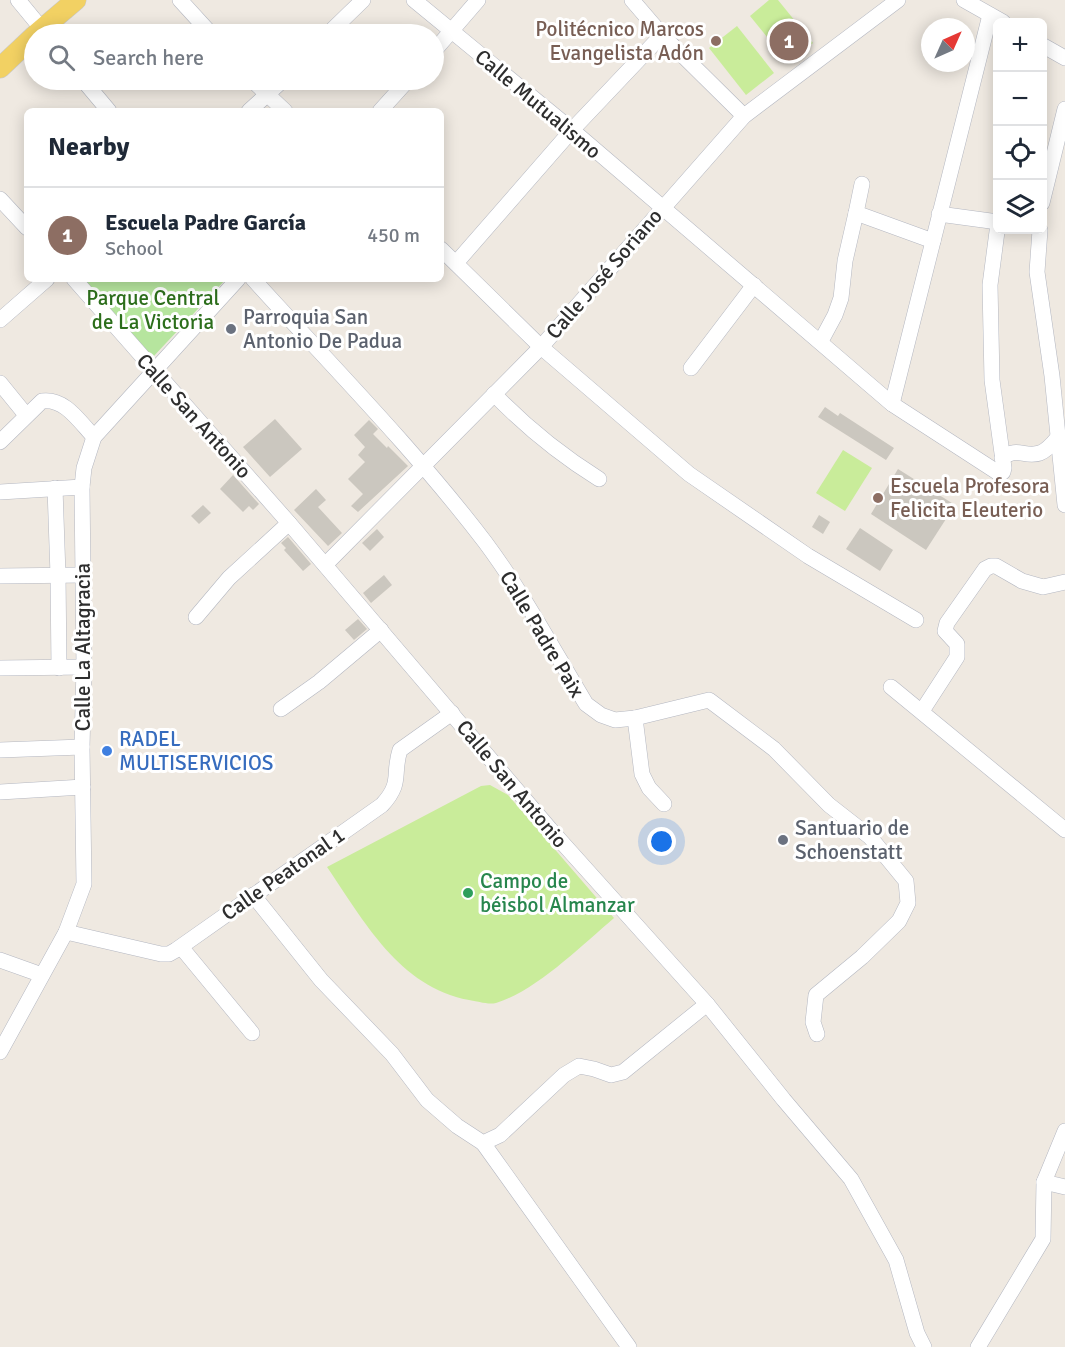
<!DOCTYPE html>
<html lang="en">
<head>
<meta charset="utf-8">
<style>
  body { margin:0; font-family:Signika,sans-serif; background:#f2f2f3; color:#1f2937 }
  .controls { position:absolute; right:18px; top:18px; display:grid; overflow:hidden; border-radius:9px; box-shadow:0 3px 15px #0003 }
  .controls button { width:54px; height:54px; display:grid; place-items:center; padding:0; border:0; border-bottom:2px solid #e0e1e3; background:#fff; color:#1f2937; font:30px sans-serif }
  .compass { position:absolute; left:921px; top:18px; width:54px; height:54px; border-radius:50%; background:#fff; box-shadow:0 3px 15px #0003; rotate:45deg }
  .you { position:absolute; left:662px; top:842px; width:21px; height:21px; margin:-15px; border:4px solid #fff; border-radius:50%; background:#1a73e8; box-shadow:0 0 0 9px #1a73e833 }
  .badge { display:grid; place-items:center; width:39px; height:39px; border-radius:50%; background:#4264fb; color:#fff; font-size:20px; font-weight:700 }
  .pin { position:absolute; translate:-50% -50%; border:3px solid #fff; box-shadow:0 2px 6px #0006 }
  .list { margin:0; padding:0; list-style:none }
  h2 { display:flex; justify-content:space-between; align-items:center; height:78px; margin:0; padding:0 24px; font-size:26px }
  h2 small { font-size:20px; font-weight:400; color:#747a83 }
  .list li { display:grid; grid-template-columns:39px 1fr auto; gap:18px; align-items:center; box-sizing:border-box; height:96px; padding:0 24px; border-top:2px solid #e0e1e3 }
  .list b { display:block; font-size:22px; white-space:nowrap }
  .list p { margin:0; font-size:20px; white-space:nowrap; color:#747a83 }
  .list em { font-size:20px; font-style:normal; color:#747a83 }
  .icon { flex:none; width:33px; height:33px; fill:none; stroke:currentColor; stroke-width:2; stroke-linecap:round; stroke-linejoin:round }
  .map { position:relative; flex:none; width:1065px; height:1347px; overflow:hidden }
  .search { position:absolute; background:#fff; box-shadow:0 3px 15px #0003; left:24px; top:24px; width:420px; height:66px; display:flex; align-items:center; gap:15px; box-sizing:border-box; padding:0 21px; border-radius:33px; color:#747a83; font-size:22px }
  .panel { position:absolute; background:#fff; box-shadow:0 3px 15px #0003; left:24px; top:108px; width:420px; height:174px; border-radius:9px }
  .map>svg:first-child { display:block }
  .green { fill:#b6e59e }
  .pitch { fill:#c9ec9a }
  .building { fill:#cbc7bf }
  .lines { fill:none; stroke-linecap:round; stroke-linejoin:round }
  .minor-casing { stroke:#b4b7c1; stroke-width:16 }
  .major-casing { stroke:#c9c9c9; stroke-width:21 }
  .minor { stroke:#fff; stroke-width:15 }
  .major { stroke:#f2d163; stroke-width:20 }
  .education-dot { fill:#8d6e63; stroke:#fff; stroke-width:2 }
  .worship-dot { fill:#6b7280; stroke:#fff; stroke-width:2 }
  .shop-dot { fill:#3f7fe0; stroke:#fff; stroke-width:2 }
  .leisure-dot { fill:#2e9e5b; stroke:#fff; stroke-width:2 }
  .labels { text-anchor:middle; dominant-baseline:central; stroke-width:6; stroke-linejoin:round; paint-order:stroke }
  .education-label { font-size:21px; fill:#785e54; stroke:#fff; text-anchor:end }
  .street-label { font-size:21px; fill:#2e2e2e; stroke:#fff }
  .park-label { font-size:21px; fill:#2c6e1b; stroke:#fff }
  .worship-label { font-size:21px; fill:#5b616d; stroke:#fff; text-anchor:start }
  .shop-label { font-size:21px; fill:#366cbe; stroke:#fff; text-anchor:start }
  .leisure-label { font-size:21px; fill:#27864d; stroke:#fff; text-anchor:start }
</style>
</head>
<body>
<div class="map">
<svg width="1065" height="1347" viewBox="0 0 1065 1347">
  <rect width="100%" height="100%" fill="#efe9e1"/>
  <polygon class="green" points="84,279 226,279 152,358"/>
  <g class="pitch">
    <polygon points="769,0 778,0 813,43 788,63 750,16"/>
    <polygon points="737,26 774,73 746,95 709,48"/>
    <polygon points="843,450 872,468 845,511 816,493"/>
    <path d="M490,785L508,795L614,918C581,946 536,991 496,1003C488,1005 477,1001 469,1000C399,987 364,921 327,867L481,786Z"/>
  </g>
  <g class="building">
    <polygon points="825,407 838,416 840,413 894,448 886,460 818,417"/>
    <polygon points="275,419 302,449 270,477 243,447"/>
    <polygon points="369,420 378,429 373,434 387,448 388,446 408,466 358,512 351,506 363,494 348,479 365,462 358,455 365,447 354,435"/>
    <polygon points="898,469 955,505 926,550 871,514"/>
    <polygon points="233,475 259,504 253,510 249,506 243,512 220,489"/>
    <polygon points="316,489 326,500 318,507 342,533 328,546 294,510"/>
    <polygon points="203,505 211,513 199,524 191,516"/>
    <polygon points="819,515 830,522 823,534 812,527"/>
    <polygon points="860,528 893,550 880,571 846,549"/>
    <polygon points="377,529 384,537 370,551 362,543"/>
    <polygon points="288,537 311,564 303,571 284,550 286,548 281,543"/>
    <polygon points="384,575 392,585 371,603 363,593"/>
    <polygon points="358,619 367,629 354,640 345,630"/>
  </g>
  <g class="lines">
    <g class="minor-casing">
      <g id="minor">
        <polyline points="18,0 46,34"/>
        <polyline points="180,0 211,34"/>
        <polyline points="414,0 572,130 892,404 1000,474 1003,472 1004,468 992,380 990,285 998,224"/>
        <polyline points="632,0 662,35 744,116"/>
        <polyline points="964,0 1003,22"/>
        <polyline points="328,34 363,0"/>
        <polyline points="1042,45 1065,58"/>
        <polyline points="434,51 478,0"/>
        <polyline points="83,80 109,111"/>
        <polyline points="252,80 285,111"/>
        <polyline points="249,111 283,80"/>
        <polyline points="380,111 408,80"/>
        <polyline points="862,184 856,213 933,241"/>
        <polyline points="0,199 27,228"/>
        <polyline points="1042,203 1065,109"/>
        <polyline points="939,214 998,222"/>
        <polyline points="1040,230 1037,272 1052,376 1065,505"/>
        <polyline points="441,249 541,347 689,474 808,556 916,620"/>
        <polyline points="456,263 572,130 662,35"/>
        <polyline points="74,279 289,523 550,829 707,1004 784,1100 851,1179 896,1260 917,1333 924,1347"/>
        <path d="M253,279C331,365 414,449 485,542C523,593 553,649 586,704L601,715L615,720L635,718L709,700L774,749L829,805L870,837L906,881L908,903L899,921L862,957L816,995L813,1022L817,1034"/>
        <polyline points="0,320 47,279"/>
        <polyline points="821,341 835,315 841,298 845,261 856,213"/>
        <polyline points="691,368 754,285"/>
        <polyline points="0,383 26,415"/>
        <path d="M494,394C527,428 559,454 599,479"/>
        <polyline points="892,404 990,15"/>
        <path d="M0,442L42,401C65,398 79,421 94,437"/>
        <path d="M1002,458C1018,446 1024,458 1040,453C1048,450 1054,442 1059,436"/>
        <polyline points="55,488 58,575 59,668"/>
        <polyline points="0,492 82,487"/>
        <polyline points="325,565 541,347 744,116 898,0"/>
        <polyline points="0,576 84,575"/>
        <polyline points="196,617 229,578 289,523"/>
        <polyline points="0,668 84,667"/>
        <polyline points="891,687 1065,830"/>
        <polyline points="281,709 319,682 381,630"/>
        <polyline points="922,711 957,657 957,644 945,631 947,623 985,569 991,566 996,566 1022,581 1043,587 1065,582"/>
        <polyline points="635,718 642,774 649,788 664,804"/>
        <polyline points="0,750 82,747"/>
        <polyline points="0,792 83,787"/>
        <polyline points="253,895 321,980 392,1054 427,1100 457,1126 483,1143 500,1135 564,1075 579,1066 594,1069 611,1075 623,1072 707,1004"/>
        <path d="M66,932L161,954H169L176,950L382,805C403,782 392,775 400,750L452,713"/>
        <polyline points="181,947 252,1033"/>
        <polyline points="0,960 42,975"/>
        <polyline points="0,1052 66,932 84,884 82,747 84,667 82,487 84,468 94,437 238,279"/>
        <polyline points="483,1143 629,1347"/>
        <polyline points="1044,1182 1065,1187"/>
        <polyline points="978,1347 1043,1239 1044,1182 1065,1131"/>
      </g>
    </g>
    <g class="major-casing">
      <g id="major">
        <polyline points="36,34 76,0"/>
        <polyline points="0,68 34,36"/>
      </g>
    </g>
    <use href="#minor" class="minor"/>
    <use href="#major" class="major"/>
  </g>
  <g class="education-dot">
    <circle cx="716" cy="41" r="6"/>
    <circle cx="878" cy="498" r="6"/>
  </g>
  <g class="worship-dot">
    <circle cx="231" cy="329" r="6"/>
    <circle cx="783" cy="840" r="6"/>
  </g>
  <circle class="shop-dot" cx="107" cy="751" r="6"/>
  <circle class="leisure-dot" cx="468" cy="893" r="6"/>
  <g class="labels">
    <g class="education-label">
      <text x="704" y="29">Politécnico Marcos<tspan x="704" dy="24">Evangelista Adón</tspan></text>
      <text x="890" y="486" text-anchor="start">Escuela Profesora<tspan x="890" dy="24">Felicita Eleuterio</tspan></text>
    </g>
    <g class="street-label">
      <text transform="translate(538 104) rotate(40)">Calle Mutualismo</text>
      <text transform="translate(604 274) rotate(-49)">Calle José Soriano</text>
      <text transform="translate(194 416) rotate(48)">Calle San Antonio</text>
      <text transform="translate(542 634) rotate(59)">Calle Padre Paix</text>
      <text transform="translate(83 647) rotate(-90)">Calle La Altagracia</text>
      <text transform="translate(512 784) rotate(50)">Calle San Antonio</text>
      <text transform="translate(283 874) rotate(-35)">Calle Peatonal 1</text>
    </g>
    <g class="park-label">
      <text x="153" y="298">Parque Central<tspan x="153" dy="24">de La Victoria</tspan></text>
    </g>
    <g class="worship-label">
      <text x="243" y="317">Parroquia San<tspan x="243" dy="24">Antonio De Padua</tspan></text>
      <text x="795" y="828">Santuario de<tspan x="795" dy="24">Schoenstatt</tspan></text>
    </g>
    <g class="shop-label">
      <text x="119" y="739">RADEL<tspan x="119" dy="24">MULTISERVICIOS</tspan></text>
    </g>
    <g class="leisure-label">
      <text x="480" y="881">Campo de<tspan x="480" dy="24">béisbol Almanzar</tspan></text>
    </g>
  </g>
</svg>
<div class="controls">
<button>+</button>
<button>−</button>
<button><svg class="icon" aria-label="locate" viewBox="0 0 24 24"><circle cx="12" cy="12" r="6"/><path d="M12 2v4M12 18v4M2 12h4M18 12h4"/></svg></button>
<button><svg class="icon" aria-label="layers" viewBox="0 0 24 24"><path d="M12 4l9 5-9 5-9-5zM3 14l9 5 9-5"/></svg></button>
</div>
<svg class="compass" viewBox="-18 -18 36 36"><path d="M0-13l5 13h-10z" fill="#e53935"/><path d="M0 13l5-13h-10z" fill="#747a83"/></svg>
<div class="you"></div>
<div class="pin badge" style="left:789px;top:41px;background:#8d6e63">1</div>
<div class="search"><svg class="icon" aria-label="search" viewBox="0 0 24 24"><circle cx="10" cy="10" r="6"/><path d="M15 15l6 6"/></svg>Search here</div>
<section class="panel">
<h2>Nearby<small></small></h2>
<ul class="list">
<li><span class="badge" style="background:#8d6e63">1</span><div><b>Escuela Padre García</b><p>School</p></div><em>450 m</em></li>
</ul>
</section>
</div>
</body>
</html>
